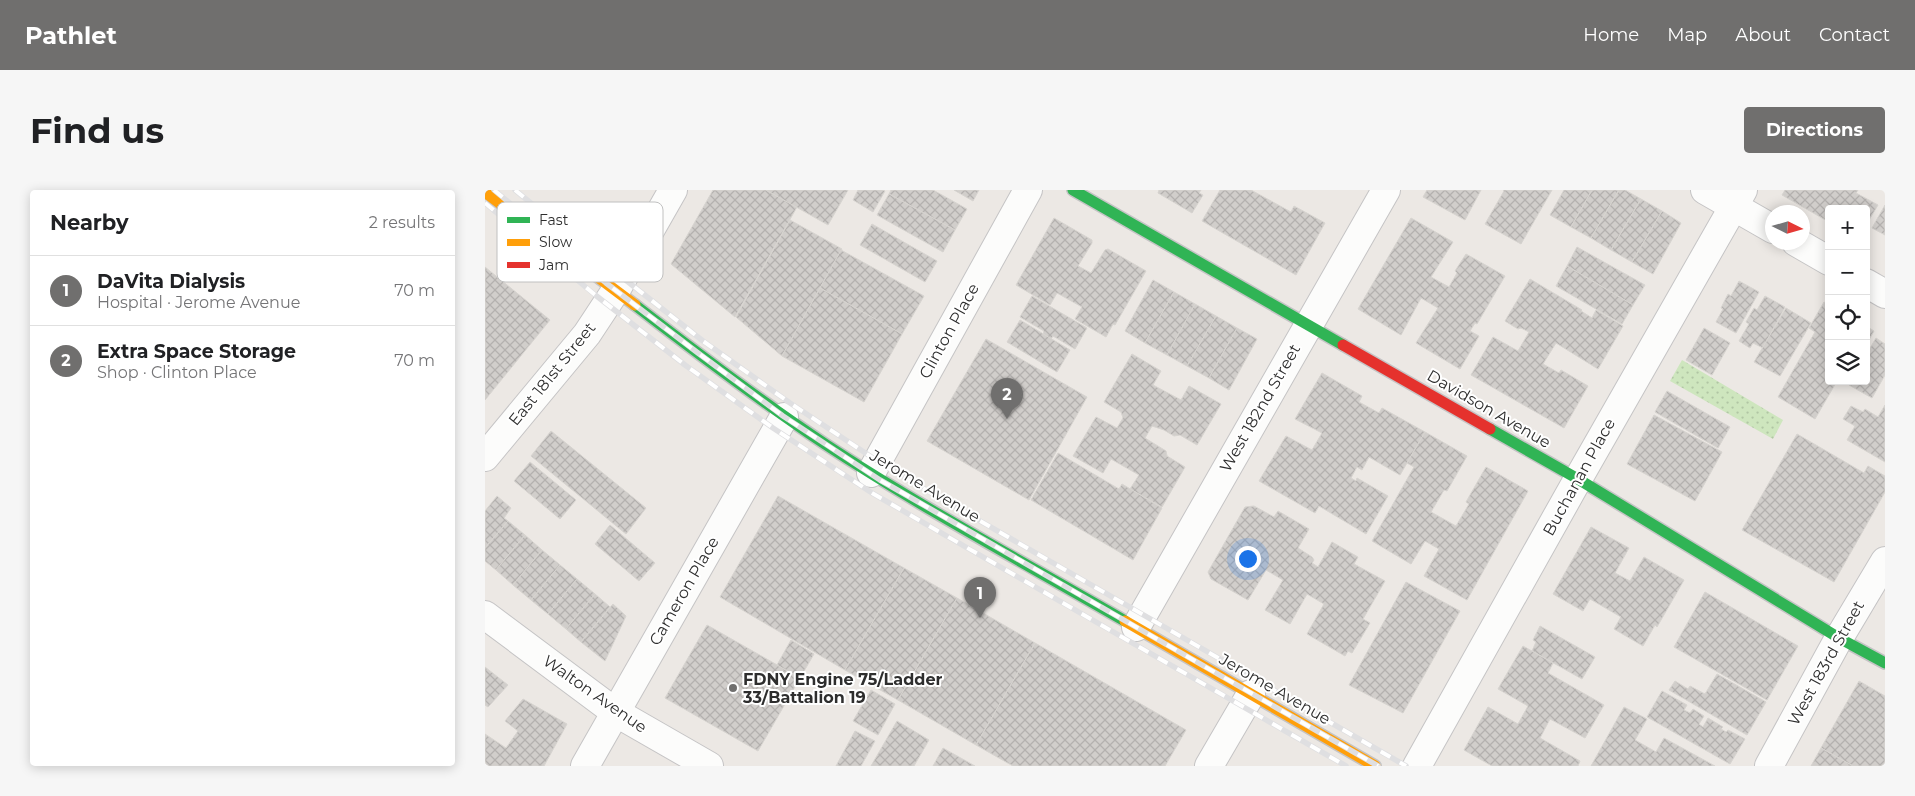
<!DOCTYPE html>
<html lang="en">
<head>
<meta charset="utf-8">
<style>
  body { margin:0; font-family:Montserrat,sans-serif; background:#f6f6f6; color:#202124 }
  .controls { position:absolute; right:15px; top:15px; display:grid; overflow:hidden; border-radius:5px; box-shadow:0 2px 12px #0003 }
  .controls button { width:45px; height:45px; display:grid; place-items:center; padding:0; border:0; border-bottom:1px solid #e0e0e0; background:#fff; color:#202124; font:25px sans-serif }
  .compass { position:absolute; left:1280px; top:15px; width:45px; height:45px; border-radius:50%; background:#fff; box-shadow:0 2px 12px #0003; rotate:95deg }
  .you { position:absolute; left:762px; top:368px; width:18px; height:18px; margin:-12px; border:4px solid #fff; border-radius:50%; background:#1a73e8; box-shadow:0 0 0 8px #1a73e833 }
  .badge { display:grid; place-items:center; width:32px; height:32px; border-radius:50%; background:#706f6e; color:#fff; font-size:16px; font-weight:700 }
  .pin { position:absolute; translate:-50% -41px; filter:drop-shadow(0 1px 2px #0008) }
  .pin::after { content:''; position:absolute; top:26px; width:18px; height:15px; background:inherit; clip-path:polygon(0 0,100% 0,50% 100%) }
  .list { margin:0; padding:0; list-style:none }
  h2 { display:flex; justify-content:space-between; align-items:center; height:65px; margin:0; padding:0 20px; font-size:21px }
  h2 small { font-size:16px; font-weight:400; color:#757577 }
  .list li { display:grid; grid-template-columns:32px 1fr auto; gap:15px; align-items:center; box-sizing:border-box; height:70px; padding:0 20px; border-top:1px solid #e0e0e0 }
  .list b { display:block; font-size:19px; white-space:nowrap }
  .list p { margin:0; font-size:16px; white-space:nowrap; color:#757577 }
  .list em { font-size:16px; font-style:normal; color:#757577 }
  .icon { flex:none; width:28px; height:28px; fill:none; stroke:currentColor; stroke-width:2; stroke-linecap:round; stroke-linejoin:round }
  .map { position:relative; flex:none; width:1400px; height:576px; overflow:hidden; border-radius:5px }
  header { display:flex; align-items:center; gap:30px; box-sizing:border-box; height:70px; padding:0 25px; background:#706f6e; color:#fff }
  header strong { font-size:24px }
  nav { display:flex; gap:28px; margin-inline-start:auto; font-size:18px }
  .intro { display:flex; align-items:center; justify-content:space-between; box-sizing:border-box; height:120px; padding:0 30px }
  h1 { margin:0; font-size:35px }
  .button { padding:12px 22px; border-radius:5px; background:#706f6e; color:#fff; font-size:18px; font-weight:700 }
  main { display:flex; gap:30px; padding:0 30px }
  aside { flex:1; background:#fff; border-radius:5px; box-shadow:0 2px 12px #0003 }
  .map>svg:first-child { display:block }
  .grass { fill:url(#grass-dots) }
  .building { fill:url(#building-cross-hatch); stroke:#d7d4d0 }
  .lines { fill:none; stroke-linecap:round; stroke-linejoin:round }
  .street-casing { stroke:#c5c4c5; stroke-width:30 }
  .fast-casing { stroke:#c5c4c5; stroke-width:14 }
  .slow-casing { stroke:#c5c4c5; stroke-width:14 }
  .jam-casing { stroke:#c5c4c5; stroke-width:14 }
  .street { stroke:#fcfcfb; stroke-width:28 }
  .fast { stroke:#30b455; stroke-width:11 }
  .slow { stroke:#ff9f0a; stroke-width:11 }
  .jam { stroke:#e5322d; stroke-width:11 }
  .rail-casing { stroke:#dfdfe1; stroke-width:5.5 }
  .rail { stroke:#fff; stroke-width:4; stroke-dasharray:11; stroke-linecap:butt }
  .poi-dot { fill:#706f6e; stroke:#fff; stroke-width:2 }
  .labels { text-anchor:middle; dominant-baseline:central; stroke-width:4; stroke-linejoin:round; paint-order:stroke }
  .street-label { font-size:16px; fill:#2e2e2e; stroke:#fff }
  .poi-label { font-size:16px; font-weight:bold; fill:#2e2e2e; stroke:#fff; text-anchor:start }
  .key { fill:#fff; stroke:#c0c0c0; stroke-width:1 }
  .key-label { font-size:14px; fill:#2e2e2e }
</style>
</head>
<body>
<header>
<strong>Pathlet</strong>
<nav><a>Home</a><a>Map</a><a>About</a><a>Contact</a></nav>
</header>
<div class="intro"><h1>Find us</h1><a class="button">Directions</a></div>
<main>
<aside>
<h2>Nearby<small>2 results</small></h2>
<ul class="list">
<li><span class="badge">1</span><div><b>DaVita Dialysis</b><p>Hospital · Jerome Avenue</p></div><em>70 m</em></li>
<li><span class="badge">2</span><div><b>Extra Space Storage</b><p>Shop · Clinton Place</p></div><em>70 m</em></li>
</ul>
</aside>
<div class="map">
<svg width="1400" height="576" viewBox="0 0 1400 576">
  <defs>
    <pattern id="grass-dots" width="8" height="8" patternUnits="userSpaceOnUse" patternTransform="scale(1.25)"><rect width="8" height="8" fill="#cee6be"/><path d="M2 2h.1M6 6h.1" fill="none" stroke="#b1c6a4" stroke-width="1.8" stroke-linecap="round"/></pattern>
    <pattern id="building-cross-hatch" width="8" height="8" patternUnits="userSpaceOnUse" patternTransform="scale(1.25)"><rect width="8" height="8" fill="#d1cecb"/><path d="M0 0l8 8M0 8l8-8" fill="none" stroke="#b4b1af"/></pattern>
  </defs>
  <rect width="100%" height="100%" fill="#ece8e4"/>
  <polygon class="grass" points="1197,170 1298,230 1288,249 1185,191"/>
  <g class="building">
    <polygon points="228,0 281,0 312,17 250,127 186,74"/>
    <polygon points="281,0 363,0 343,35"/>
    <polygon points="373,0 398,0 400,1 388,22 368,10"/>
    <polygon points="406,0 448,0 482,19 470,40 404,4"/>
    <polygon points="469,0 494,0 488,11"/>
    <polygon points="674,0 716,0 714,3 718,5 707,23 673,3"/>
    <polygon points="735,0 766,0 806,22 809,16 840,33 811,85 717,31"/>
    <polygon points="942,0 996,0 980,30 938,7"/>
    <polygon points="1018,0 1067,0 1036,54 1000,34 1019,1"/>
    <polygon points="1079,0 1107,0 1086,37 1065,25"/>
    <polygon points="1107,0 1134,0 1106,48 1086,37"/>
    <polygon points="1134,0 1140,0 1156,9 1126,60 1106,48"/>
    <polygon points="1300,0 1373,0 1371,3 1393,15 1381,35 1381,19 1344,19 1344,32 1297,5"/>
    <polygon points="404,4 470,40 458,62 392,25"/>
    <polygon points="1156,9 1177,21 1147,72 1126,60"/>
    <polygon points="1400,15 1400,45 1387,38"/>
    <polygon points="1177,21 1196,33 1168,84 1147,72"/>
    <polygon points="569,28 607,50 607,53 593,76 606,83 620,60 623,59 661,81 630,135 628,134 621,147 590,129 597,117 572,103 565,115 531,95"/>
    <polygon points="926,28 968,52 946,87 964,97 972,83 970,81 981,64 1020,86 992,134 990,133 985,141 994,146 975,179 931,153 953,118 936,108 916,145 873,119"/>
    <polygon points="305,30 357,59 297,166 251,127"/>
    <polygon points="387,34 452,71 440,92 375,55"/>
    <polygon points="1092,57 1160,95 1148,115 1082,76"/>
    <polygon points="356,60 439,106 417,144 335,98"/>
    <polygon points="1082,76 1148,115 1137,134 1071,96"/>
    <polygon points="0,77 65,130 0,210"/>
    <polygon points="1045,89 1097,120 1096,121 1107,128 1111,120 1138,136 1113,179 1071,153 1058,174 1074,183 1076,180 1103,196 1079,238 986,185 1008,147 1033,161 1044,142 1036,138 1033,139 1020,131"/>
    <polygon points="668,90 689,102 660,153 640,141"/>
    <polygon points="1254,91 1274,102 1251,143 1231,132 1238,119 1236,118 1243,104 1246,106"/>
    <polygon points="335,98 417,144 379,212 297,166"/>
    <polygon points="689,102 710,114 682,165 660,153"/>
    <polygon points="547,106 602,138 590,159 568,146 566,149 558,144 559,141 535,127"/>
    <polygon points="1280,106 1300,117 1278,158 1268,153 1265,158 1254,151 1264,134 1261,132 1269,118 1272,120"/>
    <polygon points="1339,112 1344,115 1344,191 1352,191 1330,229 1293,207 1330,142 1324,138"/>
    <polygon points="710,114 731,126 702,176 682,165"/>
    <polygon points="1301,118 1326,133 1295,186 1269,172"/>
    <polygon points="731,126 752,138 724,188 702,176"/>
    <polygon points="535,130 585,160 572,182 522,152"/>
    <polygon points="1381,136 1389,141 1381,155"/>
    <polygon points="752,138 772,149 744,200 724,188"/>
    <polygon points="1219,138 1245,153 1227,185 1201,170"/>
    <polygon points="1391,148 1400,154 1400,185 1387,208 1364,195 1366,191 1381,191 1381,165"/>
    <polygon points="501,149 602,207 544,310 442,251"/>
    <polygon points="647,164 676,181 668,195 696,210 704,196 736,214 712,255 695,245 689,246 679,240 667,236 660,248 681,261 682,266 700,277 677,317 645,299 654,285 626,269 618,283 588,266 611,227 632,238 638,228 636,222 619,212"/>
    <polygon points="837,183 877,206 874,212 894,223 897,218 940,242 915,285 884,267 877,280 872,277 866,288 871,291 872,288 903,306 881,344 834,316 830,323 774,291 801,246 827,260 837,243 810,229"/>
    <polygon points="1182,201 1245,237 1233,258 1170,222"/>
    <polygon points="1400,215 1400,272 1362,250 1370,236 1358,229 1366,216 1378,222 1380,219 1393,227"/>
    <polygon points="1169,225 1237,262 1210,311 1142,274"/>
    <polygon points="66,241 161,318 141,344 46,266"/>
    <polygon points="940,242 982,266 962,301 959,300 946,322 971,336 984,314 981,312 1001,277 1043,301 982,410 939,386 954,359 940,351 926,374 887,351 929,277 922,273"/>
    <polygon points="1312,244 1379,283 1383,276 1400,286 1400,302 1349,392 1257,340"/>
    <polygon points="573,263 634,299 637,294 677,318 648,370 546,310"/>
    <polygon points="45,272 91,310 75,329 29,291"/>
    <polygon points="12,306 26,318 19,328 23,331 0,358 0,321"/>
    <polygon points="293,306 419,378 360,480 235,407"/>
    <polygon points="769,316 789,327 793,321 824,339 813,358 827,367 829,370 827,373 833,377 847,352 873,367 869,374 900,391 878,429 885,433 867,463 863,461 860,466 822,444 839,414 822,404 805,434 780,420 798,390 781,380 763,410 726,389 723,382 760,317"/>
    <polygon points="23,331 40,345 11,380 0,371 0,358"/>
    <polygon points="125,335 170,373 154,391 110,354"/>
    <polygon points="1106,337 1144,358 1130,383 1145,391 1159,367 1199,390 1172,437 1170,435 1158,456 1129,439 1136,427 1105,409 1098,421 1068,404"/>
    <polygon points="40,345 57,360 28,395 11,380"/>
    <polygon points="57,360 75,375 46,410 28,395"/>
    <polygon points="75,375 92,389 63,424 46,410"/>
    <polygon points="419,378 472,408 413,510 360,480"/>
    <polygon points="92,389 110,404 81,439 63,424"/>
    <polygon points="921,392 975,421 918,523 864,495"/>
    <polygon points="1220,402 1313,456 1282,510 1189,457"/>
    <polygon points="110,404 125,417 96,452 81,439"/>
    <polygon points="472,408 550,453 491,555 413,510"/>
    <polygon points="128,414 141,426 120,471 96,452"/>
    <polygon points="222,435 315,488 273,561 180,508"/>
    <polygon points="1055,436 1110,467 1097,489 1047,461 1051,452 1048,450"/>
    <polygon points="306,450 329,464 315,488 292,475"/>
    <polygon points="550,453 701,540 680,576 528,576 491,555"/>
    <polygon points="1038,456 1068,473 1063,483 1119,515 1100,548 1065,529 1055,548 1095,571 1093,576 1007,576 979,560 1003,517 1033,534 1043,516 1013,499"/>
    <polygon points="0,477 23,495 3,517 0,515"/>
    <polygon points="1232,484 1281,512 1262,545 1184,500 1190,491 1203,499 1205,496 1220,504"/>
    <polygon points="1374,491 1400,506 1400,576 1368,576 1336,558"/>
    <polygon points="386,500 410,514 393,545 368,531"/>
    <polygon points="1177,501 1202,515 1199,520 1205,523 1208,519 1219,526 1214,534 1218,537 1223,528 1238,537 1236,539 1241,542 1243,540 1260,549 1245,574 1162,527"/>
    <polygon points="38,509 82,534 59,576 0,576 0,544 21,558 33,541 20,531"/>
    <polygon points="1139,517 1162,529 1150,550 1171,562 1179,548 1230,576 1106,576"/>
    <polygon points="412,531 444,550 429,576 386,576"/>
    <polygon points="370,541 390,551 376,576 351,576"/>
    <polygon points="458,558 490,576 448,576"/>
    <polygon points="1336,558 1368,576 1326,576"/>
  </g>
  <g class="lines">
    <g class="street-casing">
      <g id="street">
        <polyline points="1220,0 1288,39"/>
        <polyline points="1311,52 1344,71"/>
        <polyline points="1381,93 1400,104"/>
        <polyline points="0,267 102,144 131,100 188,0"/>
        <polyline points="386,283 543,0"/>
        <polyline points="0,425 130,522 224,576"/>
        <polyline points="651,437 901,0"/>
        <polyline points="100,576 299,227"/>
        <polyline points="724,576 766,504"/>
        <polyline points="932,576 1093,289 1258,0"/>
        <polyline points="1284,576 1354,448 1400,371"/>
      </g>
    </g>
    <g class="fast-casing">
      <g id="fast">
        <polyline points="588,0 858,155"/>
        <path d="M150,115C212,163 274,210 340,254C437,318 540,373 640,431"/>
        <polyline points="1005,239 1093,289 1354,448 1400,473"/>
      </g>
    </g>
    <g class="slow-casing">
      <g id="slow">
        <polyline points="0,2 150,115"/>
        <polyline points="640,431 890,576"/>
      </g>
    </g>
    <g class="jam-casing">
      <polyline id="jam" points="858,155 1005,239"/>
    </g>
    <use href="#street" class="street"/>
    <use href="#fast" class="fast"/>
    <use href="#slow" class="slow"/>
    <use href="#jam" class="jam"/>
    <g class="rail-casing">
      <g id="rail">
        <polyline points="9,0 121,93 213,163 298,226 395,290 893,576"/>
        <polyline points="30,0 128,80 218,151 305,213 403,278 921,576"/>
        <polyline points="0,13 109,104 200,175 288,238 387,303 861,576"/>
      </g>
    </g>
    <use href="#rail" class="rail"/>
  </g>
  <circle class="poi-dot" cx="248" cy="498" r="5"/>
  <g class="labels">
    <g class="street-label">
      <text transform="translate(464 141) rotate(-61)">Clinton Place</text>
      <text transform="translate(67 184) rotate(-51)">East 181st Street</text>
      <text transform="translate(775 218) rotate(-60)">West 182nd Street</text>
      <text transform="translate(1004 219) rotate(30)">Davidson Avenue</text>
      <text transform="translate(1094 287) rotate(-61)">Buchanan Place</text>
      <text transform="translate(440 296) rotate(31)">Jerome Avenue</text>
      <text transform="translate(199 401) rotate(-60)">Cameron Place</text>
      <text transform="translate(1341 473) rotate(-61)">West 183rd Street</text>
      <text transform="translate(790 499) rotate(30)">Jerome Avenue</text>
      <text transform="translate(110 504) rotate(35)">Walton Avenue</text>
    </g>
    <g class="poi-label">
      <text x="258" y="489">FDNY Engine 75/Ladder<tspan x="258" dy="18">33/Battalion 19</tspan></text>
    </g>
  </g>
  <rect x="12" y="12" width="166" height="80" rx="8" class="key"/>
  <rect x="22" y="27" width="23" height="6" fill="#30b455"/>
  <rect x="22" y="49" width="23" height="7" fill="#ff9f0a"/>
  <rect x="22" y="72" width="23" height="6" fill="#e5322d"/>
  <g class="key-label">
    <text x="54" y="35">Fast</text>
    <text x="54" y="57">Slow</text>
    <text x="54" y="80">Jam</text>
  </g>
</svg>
<div class="controls">
<button>+</button>
<button>−</button>
<button><svg class="icon" aria-label="locate" viewBox="0 0 24 24"><circle cx="12" cy="12" r="6"/><path d="M12 2v4M12 18v4M2 12h4M18 12h4"/></svg></button>
<button><svg class="icon" aria-label="layers" viewBox="0 0 24 24"><path d="M12 4l9 5-9 5-9-5zM3 14l9 5 9-5"/></svg></button>
</div>
<svg class="compass" viewBox="-18 -18 36 36"><path d="M0-13l5 13h-10z" fill="#e53935"/><path d="M0 13l5-13h-10z" fill="#757577"/></svg>
<div class="you"></div>
<div class="pin badge" style="left:495px;top:428px">1</div>
<div class="pin badge" style="left:522px;top:229px">2</div>
</div>
</main>
</body>
</html>
